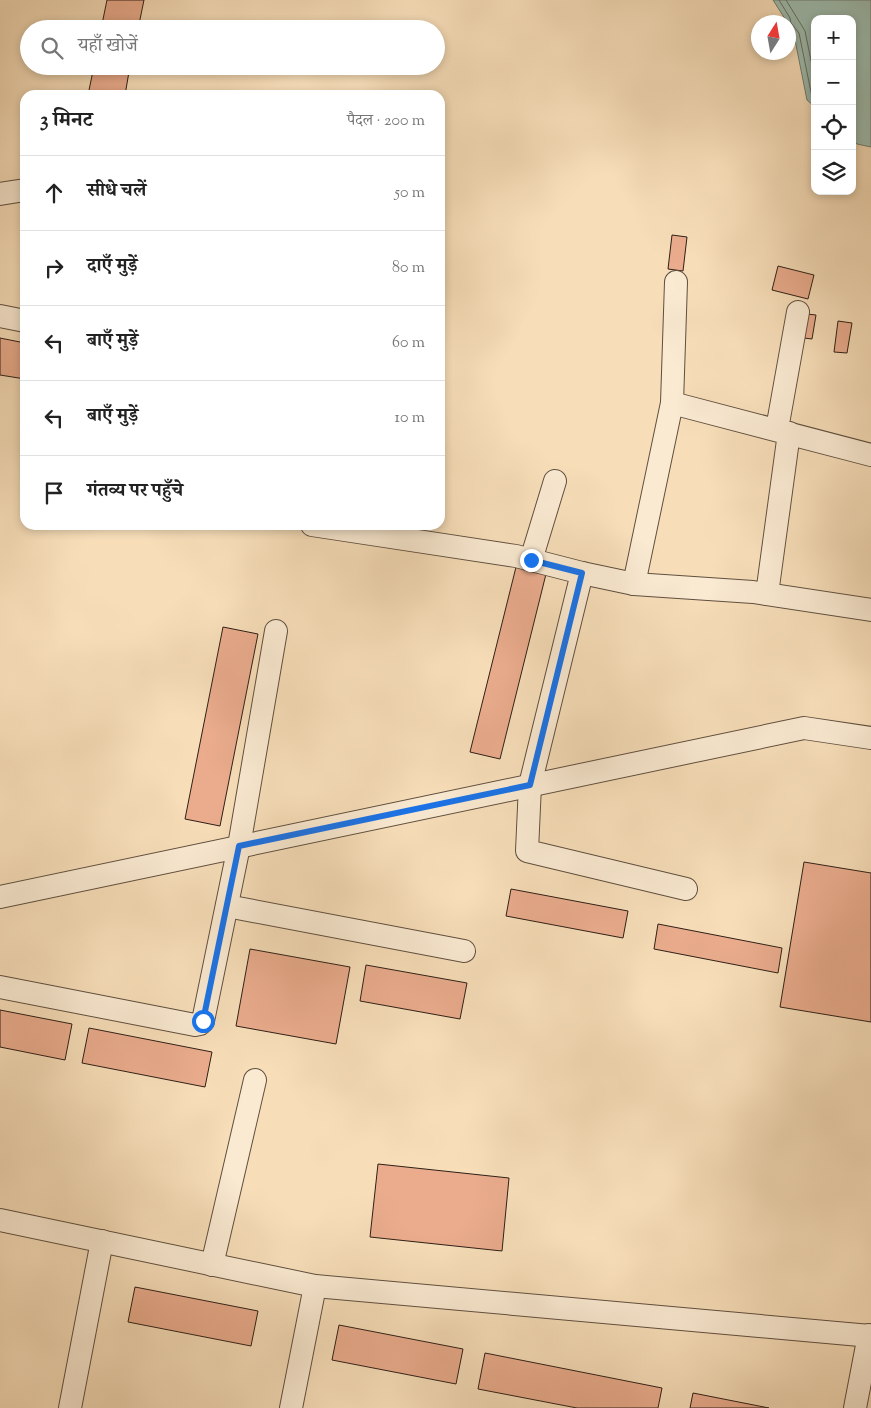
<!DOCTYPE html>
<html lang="hi">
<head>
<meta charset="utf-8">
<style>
  body { margin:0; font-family:"Sorts Mill Goudy","Noto Serif Devanagari",serif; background:#f6f6f6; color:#222 }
  .controls { position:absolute; right:15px; top:15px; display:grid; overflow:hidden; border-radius:10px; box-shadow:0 2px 8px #0003 }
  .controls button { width:45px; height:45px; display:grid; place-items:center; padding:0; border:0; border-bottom:1px solid #e0e0e0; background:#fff; color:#222; font:25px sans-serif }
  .compass { position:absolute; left:751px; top:15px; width:45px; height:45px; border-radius:50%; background:#fff; box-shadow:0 2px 8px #0003; rotate:11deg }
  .stop { position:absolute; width:15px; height:15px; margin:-11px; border:4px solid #1a73e8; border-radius:50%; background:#fff }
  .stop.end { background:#1a73e8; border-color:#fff; box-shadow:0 1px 5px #0008 }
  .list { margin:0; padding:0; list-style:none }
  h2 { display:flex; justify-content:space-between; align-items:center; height:65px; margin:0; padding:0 20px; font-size:21px }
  h2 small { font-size:16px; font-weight:400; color:#767676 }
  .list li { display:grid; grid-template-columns:32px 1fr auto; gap:15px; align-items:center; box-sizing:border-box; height:75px; padding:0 20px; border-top:1px solid #e0e0e0 }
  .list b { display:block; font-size:19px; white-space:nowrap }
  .list em { font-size:16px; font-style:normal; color:#767676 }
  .icon { flex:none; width:28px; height:28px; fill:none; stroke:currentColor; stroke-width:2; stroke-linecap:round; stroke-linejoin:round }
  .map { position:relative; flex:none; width:871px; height:1408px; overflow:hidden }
  .search { position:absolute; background:#fff; box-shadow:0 2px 8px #0003; left:20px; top:20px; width:425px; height:55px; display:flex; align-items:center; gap:12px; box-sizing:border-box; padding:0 18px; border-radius:28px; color:#767676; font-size:19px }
  .panel { position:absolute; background:#fff; box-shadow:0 2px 8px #0003; left:20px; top:90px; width:425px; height:440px; border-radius:15px }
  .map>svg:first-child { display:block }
  .water { fill:#9dbcaf; stroke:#717d72 }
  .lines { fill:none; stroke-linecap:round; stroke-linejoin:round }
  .shore { stroke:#666e62; stroke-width:1 }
  .building { fill:#eaac8d; stroke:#2e1f16 }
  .minor-casing { stroke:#604f3f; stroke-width:24 }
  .minor { stroke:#faead2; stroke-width:22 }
  .route { stroke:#1a73e8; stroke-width:6 }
</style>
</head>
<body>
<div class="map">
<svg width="871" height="1408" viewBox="0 0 871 1408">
  <rect width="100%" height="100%" fill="#f7deb9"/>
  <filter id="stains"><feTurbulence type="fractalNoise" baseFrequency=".004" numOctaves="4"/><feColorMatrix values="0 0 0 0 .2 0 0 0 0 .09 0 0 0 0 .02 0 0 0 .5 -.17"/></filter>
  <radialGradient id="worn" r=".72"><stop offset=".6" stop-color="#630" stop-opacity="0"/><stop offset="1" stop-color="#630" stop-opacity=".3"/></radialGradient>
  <polygon class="water" points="773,0 871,0 871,147 857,144 852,140 852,19 815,19 815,107 807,100 794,35 789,25 788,22 787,22"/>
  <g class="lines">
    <g class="shore">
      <polyline points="779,0 790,18 791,23 799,33 812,97 815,100"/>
      <polyline points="786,0 805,31 815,80"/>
    </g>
  </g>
  <g class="building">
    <polygon points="107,0 144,0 138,29 101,29"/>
    <polygon points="94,66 130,66 125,95 88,95"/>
    <polygon points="672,235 687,237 683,271 668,269"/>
    <polygon points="778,266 814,275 808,299 772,290"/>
    <polygon points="807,314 816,315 812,339 804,338"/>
    <polygon points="838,321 852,323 847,353 834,352"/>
    <polygon points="0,338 25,343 25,379 0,375"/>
    <polygon points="516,567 546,574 500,759 470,752"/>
    <polygon points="223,627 258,634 220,826 185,819"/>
    <polygon points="804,862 871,873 871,1022 780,1007"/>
    <polygon points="511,889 628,911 623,938 506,916"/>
    <polygon points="658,924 782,948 778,973 654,949"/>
    <polygon points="250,949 350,967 336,1044 236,1026"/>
    <polygon points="366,965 467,983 460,1019 360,1001"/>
    <polygon points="0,1010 72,1024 65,1060 0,1047"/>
    <polygon points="89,1028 212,1052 205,1087 82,1063"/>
    <polygon points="378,1164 509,1178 502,1251 370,1237"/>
    <polygon points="135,1287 258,1311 251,1346 128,1322"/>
    <polygon points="339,1325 463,1349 456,1384 332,1360"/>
    <polygon points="485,1353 662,1388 658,1408 577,1408 478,1389"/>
    <polygon points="693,1393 769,1408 690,1408"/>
  </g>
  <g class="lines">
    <g class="minor-casing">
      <g id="minor">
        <polyline points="0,194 25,190"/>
        <polyline points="0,316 25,321"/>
        <polyline points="672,403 676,282"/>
        <polyline points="777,429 798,312"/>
        <polyline points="312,525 516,556 582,573 634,584 672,403 871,455"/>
        <polyline points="531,560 555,481"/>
        <polyline points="582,573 530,785 527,851 686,889"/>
        <polyline points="634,584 753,592 871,610"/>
        <polyline points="767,594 789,433"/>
        <polyline points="0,897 804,728 871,738"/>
        <polyline points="227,906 464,951"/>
        <polyline points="0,987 195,1025 200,1024 203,1021 239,846 276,631"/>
        <polyline points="0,1220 315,1286 871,1336"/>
        <polyline points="212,1265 255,1080"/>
        <polyline points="70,1408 102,1241"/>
        <polyline points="291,1408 315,1286"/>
        <polyline points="855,1408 869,1335"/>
      </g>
    </g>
    <use href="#minor" class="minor"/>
  </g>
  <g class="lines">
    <polyline class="route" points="203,1021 239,846 530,785 582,573 531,560"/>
  </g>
  <rect width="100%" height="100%" filter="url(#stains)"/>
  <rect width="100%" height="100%" fill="url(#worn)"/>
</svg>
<div class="controls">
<button>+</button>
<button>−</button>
<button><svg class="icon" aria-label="locate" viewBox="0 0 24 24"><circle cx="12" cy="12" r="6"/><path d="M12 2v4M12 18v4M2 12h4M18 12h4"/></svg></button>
<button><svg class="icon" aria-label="layers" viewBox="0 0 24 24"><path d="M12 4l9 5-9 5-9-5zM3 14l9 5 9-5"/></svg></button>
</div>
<svg class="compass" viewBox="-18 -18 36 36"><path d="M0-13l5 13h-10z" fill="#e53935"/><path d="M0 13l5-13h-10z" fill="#767676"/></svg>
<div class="stop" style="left:203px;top:1021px"></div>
<div class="stop end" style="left:531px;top:560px"></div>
<div class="search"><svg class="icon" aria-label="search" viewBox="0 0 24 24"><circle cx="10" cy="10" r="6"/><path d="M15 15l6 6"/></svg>यहाँ खोजें</div>
<section class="panel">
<h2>3 मिनट<small>पैदल · 200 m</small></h2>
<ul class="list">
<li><svg class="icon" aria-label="ahead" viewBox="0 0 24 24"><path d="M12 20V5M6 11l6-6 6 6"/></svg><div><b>सीधे चलें</b></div><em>50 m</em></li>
<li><svg class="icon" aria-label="right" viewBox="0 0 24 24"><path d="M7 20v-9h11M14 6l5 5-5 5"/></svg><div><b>दाएँ मुड़ें</b></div><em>80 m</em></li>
<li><svg class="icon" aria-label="left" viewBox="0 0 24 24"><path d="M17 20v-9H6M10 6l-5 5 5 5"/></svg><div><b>बाएँ मुड़ें</b></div><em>60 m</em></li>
<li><svg class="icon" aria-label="left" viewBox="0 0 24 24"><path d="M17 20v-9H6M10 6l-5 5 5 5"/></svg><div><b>बाएँ मुड़ें</b></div><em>10 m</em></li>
<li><svg class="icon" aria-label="arrive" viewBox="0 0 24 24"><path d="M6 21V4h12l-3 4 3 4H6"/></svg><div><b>गंतव्य पर पहुँचे</b></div></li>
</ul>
</section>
</div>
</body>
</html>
